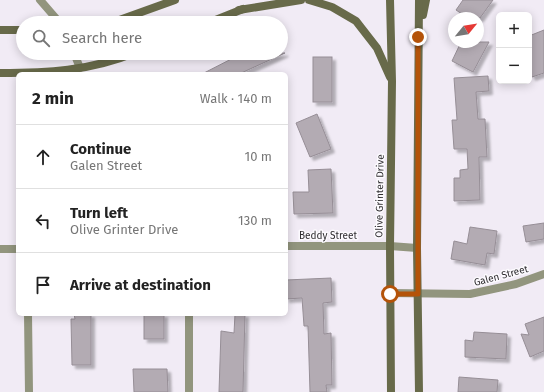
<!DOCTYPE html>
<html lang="en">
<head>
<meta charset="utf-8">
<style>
  body { margin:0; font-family:"Fira Sans",sans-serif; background:#f6f6f6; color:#222 }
  .controls { position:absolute; right:12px; top:12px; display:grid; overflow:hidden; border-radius:6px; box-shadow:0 2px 10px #0003 }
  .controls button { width:36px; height:36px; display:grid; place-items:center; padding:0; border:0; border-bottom:1px solid #e0e0e0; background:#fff; color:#222; font:20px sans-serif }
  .compass { position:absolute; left:448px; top:12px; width:36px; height:36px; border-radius:50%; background:#fff; box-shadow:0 2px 10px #0003; rotate:60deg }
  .stop { position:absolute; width:12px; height:12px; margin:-9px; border:3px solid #b45309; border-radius:50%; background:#fff }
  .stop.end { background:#b45309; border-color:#fff; box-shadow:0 1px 4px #0008 }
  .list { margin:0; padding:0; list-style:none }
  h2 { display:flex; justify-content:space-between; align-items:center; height:52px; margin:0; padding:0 16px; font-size:17px }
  h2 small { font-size:13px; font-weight:400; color:#767676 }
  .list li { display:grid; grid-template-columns:26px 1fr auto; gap:12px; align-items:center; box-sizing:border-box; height:64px; padding:0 16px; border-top:1px solid #e0e0e0 }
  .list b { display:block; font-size:15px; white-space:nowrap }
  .list p { margin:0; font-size:13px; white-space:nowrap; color:#767676 }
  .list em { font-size:13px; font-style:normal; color:#767676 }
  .icon { flex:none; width:22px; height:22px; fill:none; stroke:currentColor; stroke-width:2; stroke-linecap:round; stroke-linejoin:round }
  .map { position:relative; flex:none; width:544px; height:392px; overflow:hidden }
  .search { position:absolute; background:#fff; box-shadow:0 2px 10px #0003; left:16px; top:16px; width:272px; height:44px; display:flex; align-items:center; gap:10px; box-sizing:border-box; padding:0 14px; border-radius:22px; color:#767676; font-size:15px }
  .panel { position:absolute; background:#fff; box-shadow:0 2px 10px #0003; left:16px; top:72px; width:272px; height:244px; border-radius:6px }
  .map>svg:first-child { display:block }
  .building { fill:#b3abb3; stroke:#968e96; filter:url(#shadow) }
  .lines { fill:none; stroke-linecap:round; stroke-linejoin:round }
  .street { stroke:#92957e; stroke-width:8 }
  .secondary { stroke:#686a4a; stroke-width:8 }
  .route { stroke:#b45309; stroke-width:5 }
  .labels { text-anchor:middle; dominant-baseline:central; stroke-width:3; stroke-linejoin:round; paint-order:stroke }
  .street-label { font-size:10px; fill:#2f2d30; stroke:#fcfafe }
</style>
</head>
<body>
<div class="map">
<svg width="544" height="392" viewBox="0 0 544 392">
  <defs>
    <filter id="shadow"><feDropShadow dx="3.5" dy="3.5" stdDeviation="1" flood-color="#0004"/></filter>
  </defs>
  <rect width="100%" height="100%" fill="#f1ebf5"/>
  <g class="building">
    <polygon points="463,0 493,0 480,18 468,18 456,10"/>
    <polygon points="544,30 544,73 532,77 529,70 529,36"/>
    <polygon points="461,42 489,42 473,72 452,61"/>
    <polygon points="243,53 285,53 239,74 202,74"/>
    <rect x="313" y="57" width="19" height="45"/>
    <polygon points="488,76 489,91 476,92 478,119 485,119 487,157 479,157 480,200 454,201 454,178 460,178 460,170 468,169 467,149 454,149 452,120 457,120 454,78"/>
    <polygon points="317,114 331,149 310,157 296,123"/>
    <polygon points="331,169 333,213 294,214 293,192 309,192 308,170"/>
    <polygon points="544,223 544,239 526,242 523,226"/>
    <polygon points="470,227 497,231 494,254 487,253 485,265 451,259 454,241 467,244"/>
    <polygon points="331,278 332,302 323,303 324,334 331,333 332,385 326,385 327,392 310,392 308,326 304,326 302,298 286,299 286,280"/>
    <polygon points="74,314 91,314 91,365 72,365 71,319 75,319"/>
    <rect x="144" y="314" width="20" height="25"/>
    <polygon points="235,314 245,314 243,392 219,392 221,331 234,333"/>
    <polygon points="544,317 544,351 530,357 521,334 529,335 525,324"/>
    <polygon points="474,332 507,334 506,359 465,357 465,340 473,341"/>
    <polygon points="133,369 167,369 168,392 134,392"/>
    <polygon points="459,377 498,380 497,392 458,392"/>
  </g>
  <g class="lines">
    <g class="street">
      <polyline points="40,0 60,23"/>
      <polyline points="74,53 80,68"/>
      <polyline points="286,246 390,246 417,248"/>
      <polyline points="0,249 18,249"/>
      <polyline points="390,293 470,294 516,284 544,274"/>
      <polyline points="28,314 29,392"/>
      <polyline points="189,314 189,392"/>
    </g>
    <g class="secondary">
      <polyline points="309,0 332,7 356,21 377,48 390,77"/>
      <polyline points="390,0 392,81 390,246 391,392"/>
      <polyline points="239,10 301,0"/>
      <polyline points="423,15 426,0"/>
      <polyline points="111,23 175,0"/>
      <polyline points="208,23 243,9"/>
      <polyline points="0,30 23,30"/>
      <path d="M0,73C46,73 90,71 134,53"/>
      <polyline points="419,392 417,248 419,0"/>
    </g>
  </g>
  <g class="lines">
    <polyline class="route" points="390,294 418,294 418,37"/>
  </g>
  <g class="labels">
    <g class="street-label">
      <text transform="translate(380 196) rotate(-89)">Olive Grinter Drive</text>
      <text x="328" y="236">Beddy Street</text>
      <text transform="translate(501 276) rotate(-15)">Galen Street</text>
    </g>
  </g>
</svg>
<div class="controls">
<button>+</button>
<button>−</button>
</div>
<svg class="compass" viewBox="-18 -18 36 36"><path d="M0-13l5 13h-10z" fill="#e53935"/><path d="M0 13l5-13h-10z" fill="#767676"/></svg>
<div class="stop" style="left:390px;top:294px"></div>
<div class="stop end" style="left:418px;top:37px"></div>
<div class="search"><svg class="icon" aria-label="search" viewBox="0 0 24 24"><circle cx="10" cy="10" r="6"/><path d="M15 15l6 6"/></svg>Search here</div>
<section class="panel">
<h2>2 min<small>Walk · 140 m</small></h2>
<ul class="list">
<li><svg class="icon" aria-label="ahead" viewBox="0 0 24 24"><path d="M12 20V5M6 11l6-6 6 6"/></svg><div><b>Continue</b><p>Galen Street</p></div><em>10 m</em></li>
<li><svg class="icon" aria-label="left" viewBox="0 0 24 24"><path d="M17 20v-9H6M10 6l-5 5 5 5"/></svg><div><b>Turn left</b><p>Olive Grinter Drive</p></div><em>130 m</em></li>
<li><svg class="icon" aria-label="arrive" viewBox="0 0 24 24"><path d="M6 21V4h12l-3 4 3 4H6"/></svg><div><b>Arrive at destination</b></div></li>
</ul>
</section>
</div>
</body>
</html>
